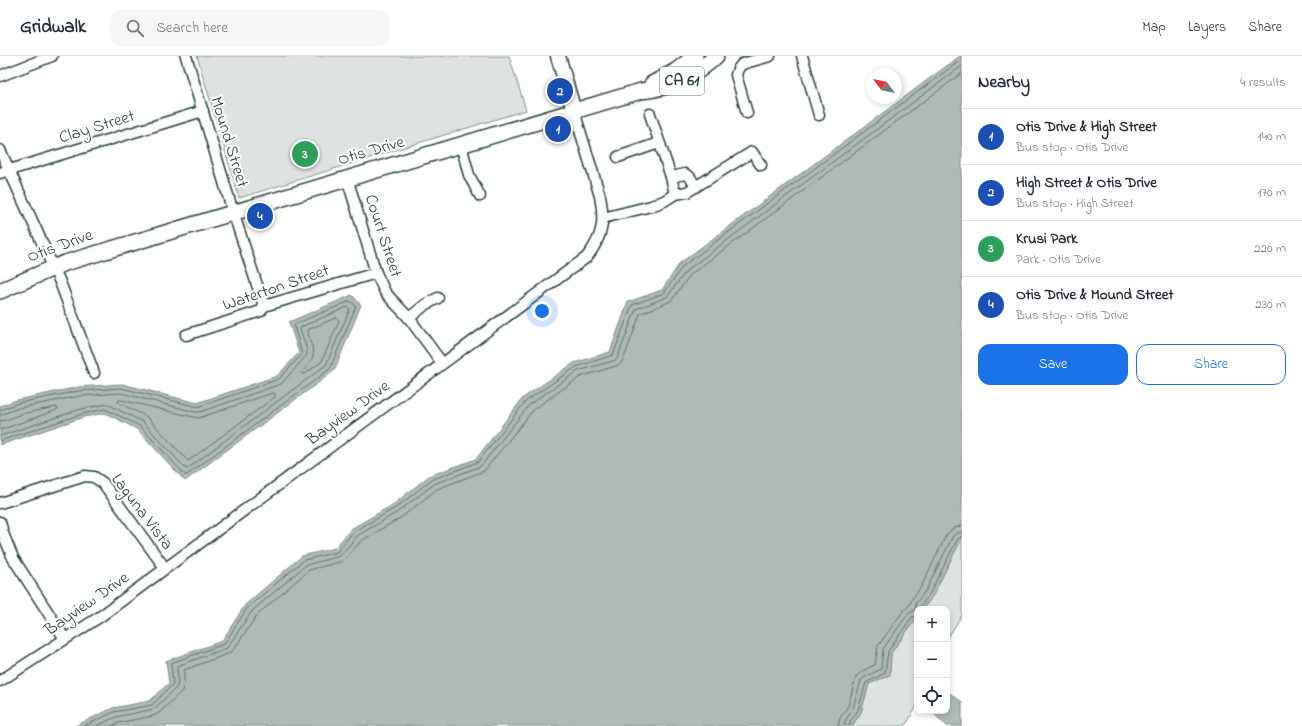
<!DOCTYPE html>
<html lang="en">
<head>
<meta charset="utf-8">
<style>
  body { margin:0; font-family:"Indie Flower",sans-serif; background:#f6f6f7; color:#1f2937 }
  .controls { position:absolute; right:12px; bottom:12px; display:grid; overflow:hidden; border-radius:8px; box-shadow:0 2px 6px #0003 }
  .controls button { width:36px; height:36px; display:grid; place-items:center; padding:0; border:0; border-bottom:1px solid #e0e1e3; background:#fff; color:#1f2937; font:20px sans-serif }
  .compass { position:absolute; left:866px; top:12px; width:36px; height:36px; border-radius:50%; background:#fff; box-shadow:0 2px 6px #0003; rotate:302deg }
  .you { position:absolute; left:542px; top:255px; width:14px; height:14px; margin:-10px; border:3px solid #fff; border-radius:50%; background:#1a73e8; box-shadow:0 0 0 6px #1a73e833 }
  .badge { display:grid; place-items:center; width:26px; height:26px; border-radius:50%; background:#1a73e8; color:#fff; font-size:13px; font-weight:700 }
  .pin { position:absolute; translate:-50% -50%; border:2px solid #fff; box-shadow:0 1px 4px #0006 }
  .list { margin:0; padding:0; list-style:none }
  h2 { display:flex; justify-content:space-between; align-items:center; height:52px; margin:0; padding:0 16px; font-size:17px }
  h2 small { font-size:13px; font-weight:400; color:#747a83 }
  .list li { display:grid; grid-template-columns:26px 1fr auto; gap:12px; align-items:center; box-sizing:border-box; height:56px; padding:0 16px; border-top:1px solid #e0e1e3 }
  .list b { display:block; font-size:15px; white-space:nowrap }
  .list p { margin:0; font-size:13px; white-space:nowrap; color:#747a83 }
  .list em { font-size:13px; font-style:normal; color:#747a83 }
  .actions { display:flex; gap:8px; padding:12px 16px }
  .actions a { flex:1; padding:9px 0; border:1px solid #1a73e8; border-radius:12px; text-align:center; font-size:14px; color:#1a73e8 }
  .actions .main { background:#1a73e8; color:#fff }
  .icon { flex:none; width:22px; height:22px; fill:none; stroke:currentColor; stroke-width:2; stroke-linecap:round; stroke-linejoin:round }
  .map { position:relative; flex:none; width:962px; height:670px; overflow:hidden }
  header { display:flex; align-items:center; gap:24px; box-sizing:border-box; height:56px; padding:0 20px; background:#fff; border-bottom:1px solid #e0e1e3 }
  header strong { font-size:19px }
  nav { display:flex; gap:22px; margin-inline-start:auto; font-size:14px }
  .search { width:280px; height:36px; background:#f6f6f7; display:flex; align-items:center; gap:10px; box-sizing:border-box; padding:0 14px; border-radius:12px; color:#747a83; font-size:15px }
  main { display:flex }
  aside { flex:1; background:#fff }
  .map>svg:first-child { display:block }
  .green { fill:#dee3e2; stroke:#7e908b }
  .water { fill:#afbab7; stroke:#758883 }
  .lines { fill:none; stroke-linecap:round; stroke-linejoin:round }
  .shore { stroke:#596f68; stroke-width:1 }
  .minor-casing { stroke:#1f3d34; stroke-width:13 }
  .secondary-casing { stroke:#1f3d34; stroke-width:17 }
  .primary-casing { stroke:#1f3d34; stroke-width:18 }
  .minor { stroke:#fff; stroke-width:10 }
  .secondary { stroke:#fff; stroke-width:14 }
  .primary { stroke:#fff; stroke-width:15 }
  .labels { text-anchor:middle; dominant-baseline:central; stroke-width:4; stroke-linejoin:round; paint-order:stroke }
  .shield { fill:#fff; stroke:#627771; stroke-width:1 }
  .shield-label { font-size:16px; font-weight:bold; fill:#1f3d34 }
  .street-label { font-size:17px; fill:#1f3d34; stroke:#fff }
</style>
</head>
<body>
<header>
<strong>Gridwalk</strong>
<div class="search"><svg class="icon" aria-label="search" viewBox="0 0 24 24"><circle cx="10" cy="10" r="6"/><path d="M15 15l6 6"/></svg>Search here</div>
<nav><a>Map</a><a>Layers</a><a>Share</a></nav>
</header>
<main>
<div class="map">
<svg width="962" height="670" viewBox="0 0 962 670">
  <rect width="100%" height="100%" fill="#fff"/>
  <filter id="ink" filterUnits="userSpaceOnUse"><feTurbulence type="fractalNoise" baseFrequency=".025" numOctaves="2"/><feDisplacementMap in="SourceGraphic" scale="8" xChannelSelector="R" yChannelSelector="G"/><feConvolveMatrix kernelMatrix="1 2 1 2 8 2 1 2 1" color-interpolation-filters="sRGB"/></filter>
  <g filter="url(#ink)">
    <g class="green">
      <polygon points="197,0 509,0 526,54 239,142"/>
      <polygon points="962,482 962,559 947,583 947,553 923,553 933,539"/>
      <polygon points="917,561 917,650 905,670 852,670 861,656 869,628 889,619 891,597"/>
    </g>
    <g class="water">
      <polygon points="960,0 962,0 962,482 933,539 923,553 917,553 917,561 891,597 890,619 869,628 861,656 852,670 75,670 113,652 150,645 169,627 166,605 222,585 245,549 302,500 335,492 351,473 394,448 429,420 476,403 523,342 574,307 610,296 628,246 662,234 680,207"/>
      <polygon points="352,239 361,249 334,315 185,425 137,373 105,357 84,361 0,389 0,350 17,344 79,331 122,328 197,347 277,320 299,297 289,266"/>
      <polygon points="947,637 951,638 962,646 962,670 947,670 931,655 947,655"/>
    </g>
    <g class="lines">
      <g class="shore">
        <path d="M336,262L338,263L339,265L322,305L305,318H302V316C322,293 310,298 308,274Z"/>
        <polygon points="273,337 275,338 275,341 188,405 147,361 119,347 118,346 119,344 121,344 198,362"/>
        <polyline points="0,354 18,347 79,335 121,332 198,351 279,323 302,298 294,270 295,268 350,245 356,250 330,313 187,419 185,419 140,370 105,353 82,358 0,385"/>
        <polyline points="0,359 19,352 80,340 121,337 195,356 200,356 281,328 307,299 307,294 300,273 301,271 347,251 350,253 326,309 187,413 185,412 143,366 107,348 81,353 0,380"/>
        <polyline points="0,365 6,364 21,358 56,351 58,352 57,354 0,374"/>
        <polyline points="920,553 921,550 930,537 957,484 959,482 962,481"/>
        <polyline points="84,670 114,656 152,649 173,628 171,607 224,588 248,551 304,504 337,496 353,476 397,451 431,424 478,406 526,345 576,311 613,299 632,249 664,237 683,210 962,3"/>
        <polyline points="96,670 116,661 154,653 177,631 178,626 177,610 227,592 252,555 306,509 340,500 357,480 399,455 434,428 481,410 530,348 578,315 613,305 617,303 636,253 667,241 687,214 962,10"/>
        <polyline points="111,670 118,667 153,660 159,657 182,635 184,628 184,614 230,597 234,593 257,559 309,514 343,505 361,485 402,461 437,433 484,415 534,353 580,321 616,310 621,307 624,302 640,258 671,245 691,218 962,17"/>
        <polyline points="838,670 840,662 848,650 856,621 862,615 875,609 878,590 904,554 909,550 912,543 921,531 947,478 954,472 962,470"/>
        <polyline points="844,670 845,665 853,652 861,624 865,621 881,613 883,593 908,558 915,554 916,547 926,534 953,480 957,477 962,476"/>
        <polyline points="849,670 850,666 858,654 866,627 885,617 888,595 912,561 917,560"/>
      </g>
      <g class="minor-casing">
        <g id="minor">
          <polyline points="186,0 233,156 264,250"/>
          <polyline points="802,0 819,59"/>
          <polyline points="0,20 52,0"/>
          <polyline points="747,57 736,19 738,13 742,8 770,0"/>
          <polyline points="650,58 671,121 675,138"/>
          <polyline points="461,89 469,119 480,140"/>
          <polyline points="0,94 60,226 94,317"/>
          <polyline points="618,101 659,87"/>
          <polyline points="0,117 203,55"/>
          <polyline points="671,121 685,118 690,121 696,131"/>
          <polyline points="347,122 376,217 385,236 392,244 409,262 442,307"/>
          <polyline points="603,162 651,150 664,145 675,138 687,136 752,96 761,109"/>
          <polyline points="409,262 425,249 438,242"/>
          <polyline points="186,279 261,255 264,250 376,217"/>
          <polyline points="0,447 85,420 94,421 103,427 165,512"/>
          <polyline points="0,466 4,480 13,502 65,583"/>
          <path d="M0,625L101,560L587,201C603,180 605,165 600,140L574,55"/>
        </g>
      </g>
      <g class="secondary-casing">
        <polyline id="secondary" points="558,0 574,55"/>
      </g>
      <g class="primary-casing">
        <g id="primary">
          <polyline points="652,28 676,15 695,0"/>
          <path d="M0,235L65,207L641,35C671,32 694,21 716,0"/>
        </g>
      </g>
      <use href="#minor" class="minor"/>
      <use href="#secondary" class="secondary"/>
      <use href="#primary" class="primary"/>
    </g>
  </g>
  <g class="labels">
    <rect class="shield" x="660" y="11" width="44" height="28" rx="3"/>
    <g class="shield-label">
      <text x="682" y="25">CA 61</text>
    </g>
    <g class="street-label">
      <text transform="translate(97 71) rotate(-17)">Clay Street</text>
      <text transform="translate(229 86) rotate(73)">Mound Street</text>
      <text transform="translate(371 95) rotate(-16)">Otis Drive</text>
      <text transform="translate(383 180) rotate(72)">Court Street</text>
      <text transform="translate(60 190) rotate(-20)">Otis Drive</text>
      <text transform="translate(276 232) rotate(-19)">Waterton Street</text>
      <text transform="translate(348 357) rotate(-36)">Bayview Drive</text>
      <text transform="translate(142 456) rotate(53)">Laguna Vista</text>
      <text transform="translate(87 548) rotate(-35)">Bayview Drive</text>
    </g>
  </g>
</svg>
<div class="controls">
<button>+</button>
<button>−</button>
<button><svg class="icon" aria-label="locate" viewBox="0 0 24 24"><circle cx="12" cy="12" r="6"/><path d="M12 2v4M12 18v4M2 12h4M18 12h4"/></svg></button>
</div>
<svg class="compass" viewBox="-18 -18 36 36"><path d="M0-13l5 13h-10z" fill="#e53935"/><path d="M0 13l5-13h-10z" fill="#747a83"/></svg>
<div class="you"></div>
<div class="pin badge" style="left:558px;top:73px;background:#1a4fb4">1</div>
<div class="pin badge" style="left:560px;top:35px;background:#1a4fb4">2</div>
<div class="pin badge" style="left:305px;top:98px;background:#2e9e5b">3</div>
<div class="pin badge" style="left:260px;top:160px;background:#1a4fb4">4</div>
</div>
<aside>
<h2>Nearby<small>4 results</small></h2>
<ul class="list">
<li><span class="badge" style="background:#1a4fb4">1</span><div><b>Otis Drive &amp; High Street</b><p>Bus stop · Otis Drive</p></div><em>140 m</em></li>
<li><span class="badge" style="background:#1a4fb4">2</span><div><b>High Street &amp; Otis Drive</b><p>Bus stop · High Street</p></div><em>170 m</em></li>
<li><span class="badge" style="background:#2e9e5b">3</span><div><b>Krusi Park</b><p>Park · Otis Drive</p></div><em>220 m</em></li>
<li><span class="badge" style="background:#1a4fb4">4</span><div><b>Otis Drive &amp; Mound Street</b><p>Bus stop · Otis Drive</p></div><em>230 m</em></li>
</ul>
<div class="actions"><a class="main">Save</a><a>Share</a></div>
</aside>
</main>
</body>
</html>
